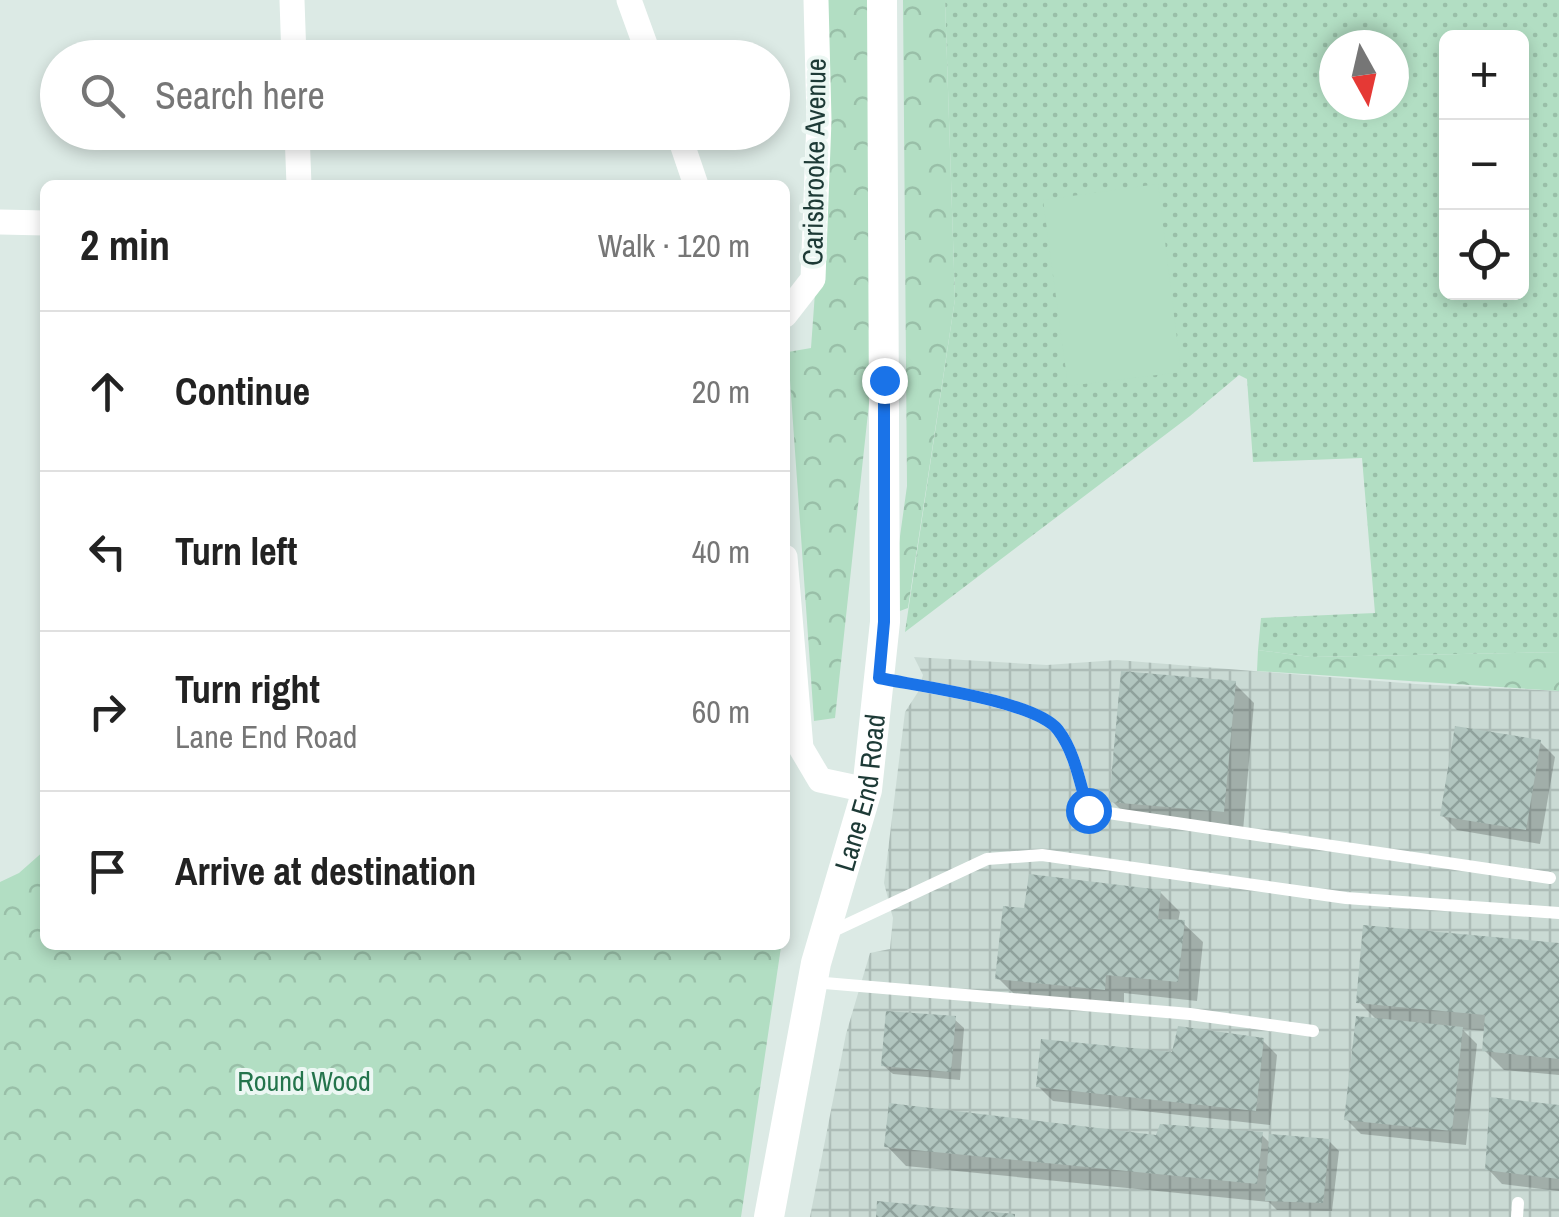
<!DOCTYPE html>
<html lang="en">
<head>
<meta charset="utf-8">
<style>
  body { margin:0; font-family:"Archivo Narrow",sans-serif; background:#f2f2f2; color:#222 }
  .controls { position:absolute; right:30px; top:30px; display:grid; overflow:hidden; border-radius:15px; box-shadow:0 5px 15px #0003 }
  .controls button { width:90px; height:90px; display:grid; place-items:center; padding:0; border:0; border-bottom:2px solid #e0e0e0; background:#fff; color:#222; font:50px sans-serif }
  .compass { position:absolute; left:1319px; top:30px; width:90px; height:90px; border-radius:50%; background:#fff; box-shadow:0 5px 15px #0003; rotate:172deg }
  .stop { position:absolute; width:30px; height:30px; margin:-22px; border:8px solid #1a73e8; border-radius:50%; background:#fff }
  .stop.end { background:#1a73e8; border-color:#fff; box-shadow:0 2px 10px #0008 }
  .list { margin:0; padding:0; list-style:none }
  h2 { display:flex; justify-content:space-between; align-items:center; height:130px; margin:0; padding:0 40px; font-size:42px }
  h2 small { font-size:32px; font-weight:400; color:#767676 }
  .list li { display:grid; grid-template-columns:65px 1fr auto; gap:30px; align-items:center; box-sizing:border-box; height:160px; padding:0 40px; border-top:2px solid #e0e0e0 }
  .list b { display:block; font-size:38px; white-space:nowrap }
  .list p { margin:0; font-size:32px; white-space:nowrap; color:#767676 }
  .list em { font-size:32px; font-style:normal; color:#767676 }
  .icon { flex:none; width:55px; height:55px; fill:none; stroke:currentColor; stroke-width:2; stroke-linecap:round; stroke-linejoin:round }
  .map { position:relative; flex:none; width:1559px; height:1217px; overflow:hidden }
  .search { position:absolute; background:#fff; box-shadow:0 5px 15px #0003; left:40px; top:40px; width:750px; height:110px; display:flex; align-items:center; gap:25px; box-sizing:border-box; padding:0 35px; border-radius:55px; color:#767676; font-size:38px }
  .panel { position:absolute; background:#fff; box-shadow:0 5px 15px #0003; left:40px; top:180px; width:750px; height:770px; border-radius:15px }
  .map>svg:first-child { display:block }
  .industrial { fill:url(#industrial-grid) }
  .grass { fill:url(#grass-dots); fill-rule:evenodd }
  .forest { fill:url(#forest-crowns) }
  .pitch { fill:#b2dec3 }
  .shadow { fill:#0003 }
  .building { fill:url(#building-cross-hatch) }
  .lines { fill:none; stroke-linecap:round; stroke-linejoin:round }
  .service { stroke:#fff; stroke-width:12 }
  .minor { stroke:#fff; stroke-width:25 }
  .tertiary { stroke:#fff; stroke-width:30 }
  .route { stroke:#1a73e8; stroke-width:12 }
  .labels { text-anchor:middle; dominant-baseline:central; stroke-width:8; stroke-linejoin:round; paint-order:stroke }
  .street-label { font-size:28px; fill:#1d3a36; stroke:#ecf7f3 }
  .park-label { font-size:28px; fill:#24744c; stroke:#ecf7f3 }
</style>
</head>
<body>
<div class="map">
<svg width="1559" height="1217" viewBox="0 0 1559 1217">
  <defs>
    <pattern id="industrial-grid" width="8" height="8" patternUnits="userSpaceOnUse" patternTransform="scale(2.5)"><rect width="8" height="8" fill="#cadad4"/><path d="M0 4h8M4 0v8" fill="none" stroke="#adbcb7"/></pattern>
    <pattern id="grass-dots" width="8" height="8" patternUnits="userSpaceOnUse" patternTransform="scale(2.5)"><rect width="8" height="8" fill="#b2dec3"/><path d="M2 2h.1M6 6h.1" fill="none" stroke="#99bfa8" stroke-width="1.8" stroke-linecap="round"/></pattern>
    <pattern id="forest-crowns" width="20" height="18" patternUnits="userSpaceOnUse" patternTransform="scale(2.5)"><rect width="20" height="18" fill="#b2dec3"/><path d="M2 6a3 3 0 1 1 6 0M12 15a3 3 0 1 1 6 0" fill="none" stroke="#99bfa8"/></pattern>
    <pattern id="building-cross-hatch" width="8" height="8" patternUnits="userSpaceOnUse" patternTransform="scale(2.5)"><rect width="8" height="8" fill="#b1c5bf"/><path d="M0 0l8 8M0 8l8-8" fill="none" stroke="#8fa19c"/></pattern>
  </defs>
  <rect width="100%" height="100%" fill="#dceae5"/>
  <polygon class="industrial" points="914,657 1047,665 1117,660 1416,684 1559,691 1559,1217 810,1217 846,1034 870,953 890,949 893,918 884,883 905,712 918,692 923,675"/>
  <path class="grass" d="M945,0H1559V652L1310,657L1258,650L1261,618L1375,613L1362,458L1253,462L1247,379L1239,375L1190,416L905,632L955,299ZM1446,38H1522V292H1446ZM1334,45H1394V105H1334Z"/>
  <g class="forest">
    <polygon points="826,0 875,0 876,339 835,718 814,721 788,352 811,348 822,195"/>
    <polygon points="903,0 945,0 955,299 908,608 889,615 907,486"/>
    <polygon points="1258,650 1310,657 1559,652 1559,691 1257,671"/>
    <polygon points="45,850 45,945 781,947 741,1217 0,1217 0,882 19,873"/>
  </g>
  <polygon class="pitch" points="1158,184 1181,372 1068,386 1043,200"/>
  <g class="shadow">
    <polygon points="1234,683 1254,703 1243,831 1132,821 1112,801"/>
    <polygon points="1540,742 1555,757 1540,844 1457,830 1442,815"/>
    <polygon points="1160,892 1180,912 1178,922 1183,923 1203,942 1197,1001 1124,993 1124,1009 1017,997 998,978 1026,911"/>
    <polygon points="1559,945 1559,1075 1504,1070 1484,1050 1486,1031 1462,1029 1477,1044 1466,1145 1361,1134 1346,1119 1378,1021 1359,1002"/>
    <polygon points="954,1019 964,1028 960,1080 893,1074 883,1065"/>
    <polygon points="1262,1040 1277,1055 1270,1125 1053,1101 1038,1086 1174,1054"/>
    <polygon points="1559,1108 1559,1191 1502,1184 1488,1169"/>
    <polygon points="1261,1134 1271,1144 1329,1141 1339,1151 1332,1211 1277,1210 1269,1202 906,1166 887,1146"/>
  </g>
  <g class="building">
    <polygon points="1121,671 1236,681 1224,812 1109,802"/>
    <polygon points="1455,726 1541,740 1526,830 1440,816"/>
    <polygon points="1029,874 1161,890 1158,919 1185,920 1178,982 1106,975 1105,990 995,979 1003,906 1024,908"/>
    <polygon points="1363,925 1559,943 1559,1059 1482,1051 1485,1015 1356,1003"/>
    <polygon points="886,1011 956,1016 951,1072 881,1066"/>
    <polygon points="1356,1016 1463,1027 1452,1131 1344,1120"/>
    <polygon points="1178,1026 1264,1038 1256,1111 1036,1087 1041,1039 1172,1052"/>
    <polygon points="1490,1097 1559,1105 1559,1179 1485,1170"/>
    <polygon points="889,1103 1156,1135 1160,1124 1263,1132 1257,1184 884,1147"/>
    <polygon points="1269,1134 1330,1139 1323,1203 1265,1201"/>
    <polygon points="877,1201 1015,1214 1015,1217 876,1217"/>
  </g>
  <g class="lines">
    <g class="service">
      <path d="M879,678C917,686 1036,701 1058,730C1075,752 1080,784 1088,810L1550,878"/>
      <polyline points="831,932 987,859 1042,855 1346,898 1559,913"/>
      <polyline points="813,982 1190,1014 1313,1031"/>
      <polyline points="1517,1217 1518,1203"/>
    </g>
    <g class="minor">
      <polyline points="292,0 294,58"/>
      <polyline points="629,0 650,58"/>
      <polyline points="297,132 299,185"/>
      <polyline points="678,132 696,185"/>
      <polyline points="0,222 45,223"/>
      <polyline points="785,315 813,279 819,120 816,0"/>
      <polyline points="785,557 801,748 820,780 867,790"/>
    </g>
    <path class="tertiary" id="s1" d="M769,1217L816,963L867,790L885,622L882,0"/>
  </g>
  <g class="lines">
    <path class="route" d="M884,380V622L879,678C918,686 1036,701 1058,730C1075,752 1080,784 1088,810"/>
  </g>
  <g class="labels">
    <g class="street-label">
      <text transform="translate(814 162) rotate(-89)">Carisbrooke Avenue</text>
      <text stroke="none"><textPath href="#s1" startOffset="435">Lane End Road</textPath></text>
    </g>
    <g class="park-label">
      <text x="304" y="1081">Round Wood</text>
    </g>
  </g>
</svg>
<div class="controls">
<button>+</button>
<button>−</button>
<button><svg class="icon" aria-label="locate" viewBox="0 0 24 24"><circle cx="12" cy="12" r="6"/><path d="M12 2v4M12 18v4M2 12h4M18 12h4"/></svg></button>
</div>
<svg class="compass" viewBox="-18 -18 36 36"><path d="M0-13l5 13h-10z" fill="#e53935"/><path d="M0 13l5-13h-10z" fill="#767676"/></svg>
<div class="stop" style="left:1088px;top:810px"></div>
<div class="stop end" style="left:884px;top:380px"></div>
<div class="search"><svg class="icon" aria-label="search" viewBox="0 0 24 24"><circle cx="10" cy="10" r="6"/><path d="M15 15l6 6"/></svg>Search here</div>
<section class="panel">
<h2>2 min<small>Walk · 120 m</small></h2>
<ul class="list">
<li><svg class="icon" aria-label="ahead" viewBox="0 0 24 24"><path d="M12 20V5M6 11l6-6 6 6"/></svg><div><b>Continue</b></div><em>20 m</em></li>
<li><svg class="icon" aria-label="left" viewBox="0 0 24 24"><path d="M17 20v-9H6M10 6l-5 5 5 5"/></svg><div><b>Turn left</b></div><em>40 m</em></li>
<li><svg class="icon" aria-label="right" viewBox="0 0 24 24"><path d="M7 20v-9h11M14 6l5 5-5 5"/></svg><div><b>Turn right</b><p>Lane End Road</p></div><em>60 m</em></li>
<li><svg class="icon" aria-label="arrive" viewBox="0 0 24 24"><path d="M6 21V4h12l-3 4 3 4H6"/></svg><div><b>Arrive at destination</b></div></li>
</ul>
</section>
</div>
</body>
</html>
